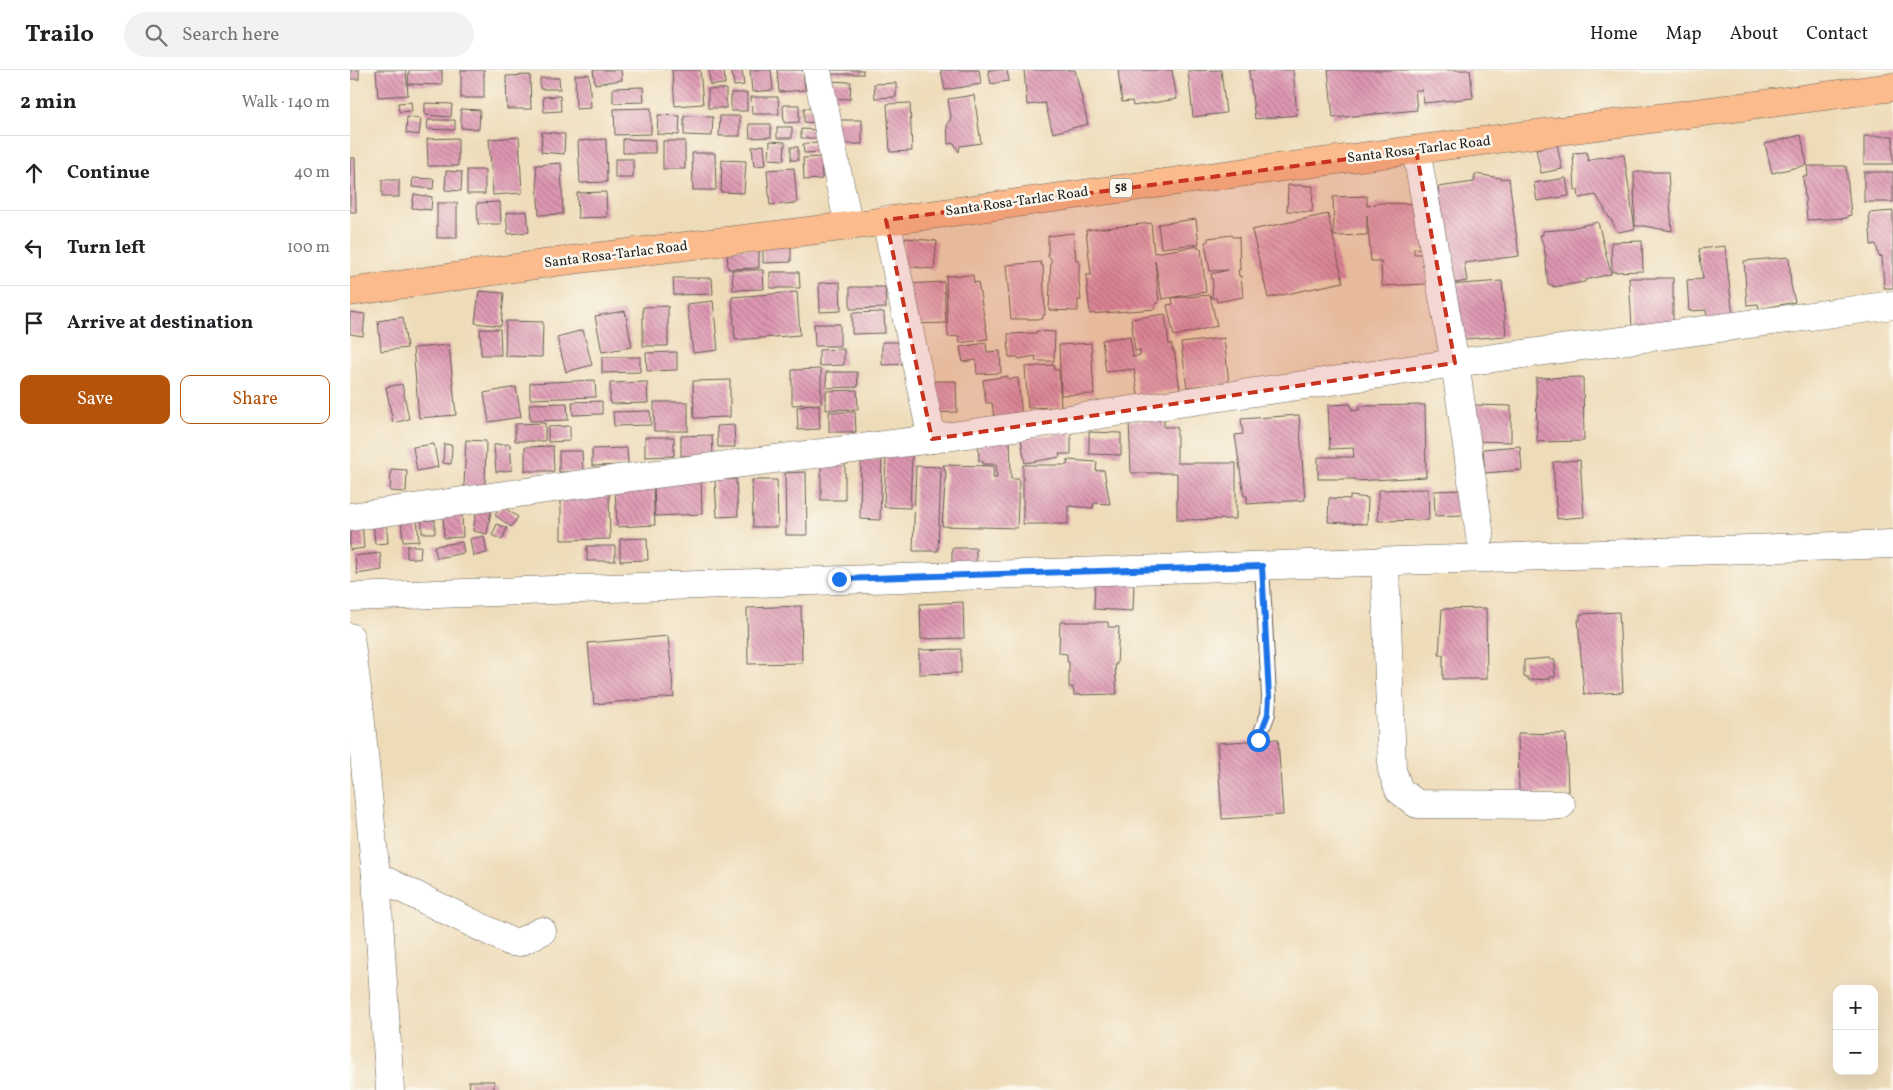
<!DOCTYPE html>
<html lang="en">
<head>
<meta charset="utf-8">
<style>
  body { margin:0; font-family:Vollkorn,serif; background:#f2f2f2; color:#202124 }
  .controls { position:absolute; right:15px; bottom:15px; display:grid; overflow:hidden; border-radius:10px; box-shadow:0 5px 20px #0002 }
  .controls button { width:45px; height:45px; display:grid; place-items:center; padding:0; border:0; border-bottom:1px solid #e0e0e0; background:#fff; color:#202124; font:25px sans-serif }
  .stop { position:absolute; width:15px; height:15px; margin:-11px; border:4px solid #1a73e8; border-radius:50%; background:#fff }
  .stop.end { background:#1a73e8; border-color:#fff; box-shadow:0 1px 5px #0008 }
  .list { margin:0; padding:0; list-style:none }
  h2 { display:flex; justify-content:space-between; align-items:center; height:65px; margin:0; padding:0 20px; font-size:21px }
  h2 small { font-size:16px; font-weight:400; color:#757577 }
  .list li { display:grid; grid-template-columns:32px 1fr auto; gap:15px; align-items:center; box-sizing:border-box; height:75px; padding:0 20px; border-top:1px solid #e0e0e0 }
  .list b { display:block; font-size:19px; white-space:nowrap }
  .list em { font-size:16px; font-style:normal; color:#757577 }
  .actions { display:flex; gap:10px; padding:15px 20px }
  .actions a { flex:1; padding:11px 0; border:1px solid #b45309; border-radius:10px; text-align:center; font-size:18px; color:#b45309 }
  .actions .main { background:#b45309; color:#fff }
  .icon { flex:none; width:28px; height:28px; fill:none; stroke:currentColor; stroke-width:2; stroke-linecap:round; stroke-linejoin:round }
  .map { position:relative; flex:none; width:1543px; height:1020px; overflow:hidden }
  header { display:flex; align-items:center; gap:30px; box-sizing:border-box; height:70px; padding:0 25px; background:#fff; border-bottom:1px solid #e0e0e0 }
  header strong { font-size:24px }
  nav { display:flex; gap:28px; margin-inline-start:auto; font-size:18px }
  .search { width:350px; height:45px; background:#f2f2f2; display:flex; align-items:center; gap:12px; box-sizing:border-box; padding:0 18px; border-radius:28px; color:#757577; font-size:19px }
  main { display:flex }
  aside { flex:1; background:#fff }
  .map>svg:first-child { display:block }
  .building { fill:url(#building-back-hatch) }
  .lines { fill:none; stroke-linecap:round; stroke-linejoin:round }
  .service-casing { stroke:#665f53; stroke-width:16 }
  .minor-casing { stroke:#665f53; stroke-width:29 }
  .tertiary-casing { stroke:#665f53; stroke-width:29 }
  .trunk-casing { stroke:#665f53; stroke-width:29 }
  .service { stroke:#fff; stroke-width:14 }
  .minor { stroke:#fff; stroke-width:28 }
  .tertiary { stroke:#fff; stroke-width:28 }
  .trunk { stroke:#fbbb8d; stroke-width:28 }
  .route { stroke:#1a73e8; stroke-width:6 }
  .marked { fill:#c8321e; fill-opacity:0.2; stroke:#c8321e; stroke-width:4; stroke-dasharray:10 6; stroke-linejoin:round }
  .labels { text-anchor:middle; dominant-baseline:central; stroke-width:5; stroke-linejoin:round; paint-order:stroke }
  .shield { fill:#fbf7ec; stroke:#5f5e5a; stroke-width:1 }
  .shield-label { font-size:12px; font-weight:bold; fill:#1c1c1c }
  .street-label { font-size:14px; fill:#1c1c1c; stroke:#fbf7ec }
</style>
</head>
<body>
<header>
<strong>Trailo</strong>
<div class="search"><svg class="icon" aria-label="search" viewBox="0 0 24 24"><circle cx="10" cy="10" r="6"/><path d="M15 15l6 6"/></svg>Search here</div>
<nav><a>Home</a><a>Map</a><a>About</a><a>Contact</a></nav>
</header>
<main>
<aside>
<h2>2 min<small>Walk · 140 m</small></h2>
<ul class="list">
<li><svg class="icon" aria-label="ahead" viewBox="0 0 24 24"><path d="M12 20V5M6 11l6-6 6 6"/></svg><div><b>Continue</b></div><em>40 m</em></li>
<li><svg class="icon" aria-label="left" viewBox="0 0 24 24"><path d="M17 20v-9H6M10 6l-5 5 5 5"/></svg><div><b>Turn left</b></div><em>100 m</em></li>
<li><svg class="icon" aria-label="arrive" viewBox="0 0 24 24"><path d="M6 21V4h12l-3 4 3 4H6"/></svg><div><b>Arrive at destination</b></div></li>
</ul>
<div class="actions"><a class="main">Save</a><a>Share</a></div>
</aside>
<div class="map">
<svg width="1543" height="1020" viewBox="0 0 1543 1020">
  <defs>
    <pattern id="building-back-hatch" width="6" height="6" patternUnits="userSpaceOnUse" patternTransform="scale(1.25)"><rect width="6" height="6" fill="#de97b2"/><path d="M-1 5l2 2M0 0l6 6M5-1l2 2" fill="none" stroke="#b37a90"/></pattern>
  </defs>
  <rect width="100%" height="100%" fill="#fbf7ec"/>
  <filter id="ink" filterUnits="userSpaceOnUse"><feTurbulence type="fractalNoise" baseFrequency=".02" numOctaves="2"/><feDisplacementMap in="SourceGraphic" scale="10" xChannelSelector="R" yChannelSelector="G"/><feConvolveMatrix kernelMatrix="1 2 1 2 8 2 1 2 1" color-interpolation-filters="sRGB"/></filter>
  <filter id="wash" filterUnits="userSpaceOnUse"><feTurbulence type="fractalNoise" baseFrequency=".0096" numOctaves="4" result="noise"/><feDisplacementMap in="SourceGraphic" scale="20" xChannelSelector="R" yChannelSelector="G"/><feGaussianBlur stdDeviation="1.12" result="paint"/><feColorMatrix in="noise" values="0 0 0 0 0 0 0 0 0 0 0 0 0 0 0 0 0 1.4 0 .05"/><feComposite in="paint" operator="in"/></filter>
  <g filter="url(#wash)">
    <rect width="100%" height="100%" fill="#eedcb9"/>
    <g id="blocks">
      <g class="building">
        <rect x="0" y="0" width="9" height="9"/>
        <polygon points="26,0 56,0 58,25 28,27"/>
        <polygon points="59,0 92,0 92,15 58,14"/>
        <rect x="111" y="0" width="23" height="28"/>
        <polygon points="243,0 271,0 272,10 245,14"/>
        <polygon points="322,0 350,0 353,34 325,36"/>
        <polygon points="359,0 374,0 375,14 360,15"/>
        <polygon points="392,0 394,15 384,16 382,2"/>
        <polygon points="400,0 421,0 423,20 402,22"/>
        <polygon points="427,0 453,0 455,20 429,22"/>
        <rect x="477" y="0" width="36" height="4"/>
        <polygon points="591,0 629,0 631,14 595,20"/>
        <polygon points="638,0 657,0 659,11 641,14"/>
        <polygon points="674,0 725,0 738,54 703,63 695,33 677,35"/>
        <polygon points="772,0 822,0 827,29 783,36 782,31 772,32 768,1"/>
        <polygon points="871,0 876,43 843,47 838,1"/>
        <polygon points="902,0 943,0 947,45 905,49 899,1"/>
        <polygon points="978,0 1120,0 1123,28 1074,33 1072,20 1065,20 1067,40 983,48"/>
        <polygon points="239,4 241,38 226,39 225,5"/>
        <polygon points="180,5 181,39 157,39 156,6"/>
        <polygon points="190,8 209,8 210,19 190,19"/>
        <polygon points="476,11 501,12 500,29 475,28"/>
        <polygon points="546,13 546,27 525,28 524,14"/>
        <polygon points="293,17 294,32 263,33 263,18"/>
        <rect x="358" y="19" width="18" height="19"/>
        <rect x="381" y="23" width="16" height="18"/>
        <polygon points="624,25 631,73 610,76 609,82 604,73 598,74 597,54 601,48 598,29"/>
        <polygon points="210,26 211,41 194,42 193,27"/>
        <polygon points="401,27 428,27 429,44 402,44"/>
        <polygon points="61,32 62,41 49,42 48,33"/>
        <polygon points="75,33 102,34 101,47 75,45"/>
        <polygon points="560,33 562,81 540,82 537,34"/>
        <polygon points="433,35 449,35 449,52 434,53"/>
        <polygon points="301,38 301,64 265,65 264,39"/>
        <polygon points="454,38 469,39 469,53 454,52"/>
        <polygon points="111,39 130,40 129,59 111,58"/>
        <polygon points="308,45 330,46 329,65 307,64"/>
        <polygon points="334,46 363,47 362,66 334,65"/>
        <polygon points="370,46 390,46 390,66 369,66"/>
        <polygon points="57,47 71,49 69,65 56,63"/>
        <polygon points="78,50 105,50 105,60 77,59"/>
        <rect x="486" y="50" width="26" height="24"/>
        <polygon points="399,54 421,54 421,67 400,68"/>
        <rect x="427" y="57" width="15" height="11"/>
        <polygon points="451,59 469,60 469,68 451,68"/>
        <polygon points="192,62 215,64 214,84 191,82"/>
        <polygon points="1451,65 1457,95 1422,103 1415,74"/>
        <rect x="1514" y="66" width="29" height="28"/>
        <polygon points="169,67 172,123 143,125 139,69"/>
        <polygon points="108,68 108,96 78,96 77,69"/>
        <polygon points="256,69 257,112 230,113 228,71"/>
        <polygon points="273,69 305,70 305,83 273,83"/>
        <rect x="313" y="71" width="22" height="28"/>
        <polygon points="420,71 435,72 434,90 419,89"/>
        <polygon points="469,73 470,82 454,83 453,74"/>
        <polygon points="1207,74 1212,99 1191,103 1186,79"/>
        <polygon points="414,75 416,95 404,96 402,77"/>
        <rect x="441" y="77" width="7" height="13"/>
        <polygon points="1237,82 1238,91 1246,88 1274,85 1285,159 1268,162 1246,125 1229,128 1228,120 1225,120 1223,83"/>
        <polygon points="342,83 365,83 366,120 343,120"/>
        <polygon points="471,87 472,109 454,110 453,88"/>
        <polygon points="0,88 5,88 6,142 0,142"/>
        <rect x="265" y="89" width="18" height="19"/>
        <polygon points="372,90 396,91 394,123 371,122"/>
        <polygon points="211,93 213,144 189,145 186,95"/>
        <polygon points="1457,96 1496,96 1501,145 1497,146 1497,148 1457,150 1453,106 1458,106"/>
        <polygon points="444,98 447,133 420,135 417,100"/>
        <rect x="117" y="100" width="18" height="24"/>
        <polygon points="96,101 112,102 111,121 95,120"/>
        <polygon points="1284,102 1318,102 1322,161 1294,156 1285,156"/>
        <rect x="1514" y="102" width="29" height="30"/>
        <polygon points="1125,104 1151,108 1151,109 1159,108 1169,186 1114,193 1117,211 1099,214 1088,117 1124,112"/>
        <polygon points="63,108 84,109 83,119 62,117"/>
        <polygon points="1216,108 1219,126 1187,131 1184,113"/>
        <rect x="32" y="110" width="17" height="17"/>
        <polygon points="938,115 963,116 962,142 937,141"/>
        <polygon points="256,122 257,147 228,148 227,123"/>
        <polygon points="64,124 82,127 81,140 62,138"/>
        <polygon points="1017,126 1017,136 1025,135 1025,133 1076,134 1075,179 1064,178 1064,184 1076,184 1077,214 1032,216 1031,191 1021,191 1017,145 1017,165 984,166 983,127"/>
        <polygon points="150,132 151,154 128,154 127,133"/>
        <rect x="87" y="133" width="20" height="35"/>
        <polygon points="177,141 179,162 158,164 156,143"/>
        <polygon points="1543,141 1543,218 1534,218 1532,186 1529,187 1526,174 1521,175 1519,143"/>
        <polygon points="978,144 993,212 918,228 902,160"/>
        <polygon points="846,149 849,174 811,178 808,154"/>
        <polygon points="1248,152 1261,204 1235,210 1235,212 1203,217 1203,215 1198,215 1195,182 1190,165 1193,165 1193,161 1216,159"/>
        <polygon points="801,153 804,183 848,176 849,179 851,178 856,222 812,229 805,191 809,233 805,234 805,239 740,244 736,205 741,205 736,160"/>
        <polygon points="723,163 726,190 729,190 729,212 731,230 728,230 728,241 699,240 701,189 700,187 698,187 698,166"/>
        <polygon points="882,165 883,167 889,167 890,200 888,200 889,206 891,206 893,227 867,232 866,228 862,228 863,213 861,204 878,200 860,201 855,172 858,171 858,168"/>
        <polygon points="555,168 587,171 584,199 552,196"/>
        <polygon points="1292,171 1293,201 1262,202 1261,172"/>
        <polygon points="441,172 441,192 413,193 413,173"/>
        <polygon points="1375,176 1383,247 1357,250 1356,240 1339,241 1337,210 1353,209 1349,179"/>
        <polygon points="409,178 409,198 378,199 377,179"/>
        <polygon points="1439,187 1441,215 1445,232 1409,239 1408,234 1397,235 1394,191"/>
        <polygon points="691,192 691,195 693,195 695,245 693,245 693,249 661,249 656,195"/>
        <polygon points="382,200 413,200 414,219 383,220"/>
        <polygon points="420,202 449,202 450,218 420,218"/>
        <polygon points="623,205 624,213 628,212 638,269 610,273 609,266 598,267 596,206"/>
        <polygon points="323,208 362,208 363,224 324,225"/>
        <polygon points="1279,208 1323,208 1323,257 1282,257"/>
        <polygon points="1152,211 1156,266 1102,270 1098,215"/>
        <polygon points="490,212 491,241 470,242 469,213"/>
        <polygon points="594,212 596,253 566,254 555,214"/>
        <polygon points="500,217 535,217 536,238 500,239"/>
        <polygon points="129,221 154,223 151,256 125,253"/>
        <polygon points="447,222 450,265 385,270 382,227"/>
        <polygon points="860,225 867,256 824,266 817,235 823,234 822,228"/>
        <polygon points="363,231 368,280 343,283 337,234"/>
        <polygon points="318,236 318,276 293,276 293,237"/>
        <polygon points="275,241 282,277 252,282 245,246"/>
        <polygon points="0,242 15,244 13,266 0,264"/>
        <polygon points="534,242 535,263 502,264 502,243"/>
        <polygon points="815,244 819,274 822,274 822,280 824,280 830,319 788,326 784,299 756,302 752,270 780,266 783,287 790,285 790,280 785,281 781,249"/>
        <polygon points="53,247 57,278 31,281 28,251"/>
        <polygon points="156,251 193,252 192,287 155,286"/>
        <polygon points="464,254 490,254 490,276 465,276"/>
        <polygon points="130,259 150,259 151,285 131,285"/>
        <polygon points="233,260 242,295 216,302 207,267"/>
        <polygon points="686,261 705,262 704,291 685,291 686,286 669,289 668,287 659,287 658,264 686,263"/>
        <polygon points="874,268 879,313 837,317 831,273"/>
        <polygon points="532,272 558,272 559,294 532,295"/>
        <polygon points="636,273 637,282 650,281 651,303 627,304 626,290 613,292 610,277"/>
        <polygon points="741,273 744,324 711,325 709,275"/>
        <polygon points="99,275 106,345 69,348 63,278"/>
        <polygon points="494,279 494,295 469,296 469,280"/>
        <polygon points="327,282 327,300 297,301 296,283"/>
        <polygon points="252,287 290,287 290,302 252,303"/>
        <polygon points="704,295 704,300 709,300 711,337 678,338 675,297"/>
        <polygon points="471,299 471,334 442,335 442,300"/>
        <polygon points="476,302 507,302 508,317 477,318"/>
        <polygon points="658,306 658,309 668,308 672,346 644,348 642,333 636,333 633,310"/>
        <polygon points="1233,307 1234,371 1187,372 1186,308"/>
        <polygon points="245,310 246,327 180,329 180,313"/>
        <polygon points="380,310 380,347 344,348 343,311"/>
        <polygon points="578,311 606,311 607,342 579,343"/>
        <polygon points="297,312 298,333 260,334 260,313"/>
        <polygon points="52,314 59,349 43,353 36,317"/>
        <polygon points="166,317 171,347 139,352 134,323"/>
        <polygon points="507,320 508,339 476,340 476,321"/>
        <polygon points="252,331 252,344 223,345 222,332"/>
        <rect x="304" y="332" width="34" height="29"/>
        <polygon points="217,333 218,350 180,351 179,334"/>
        <polygon points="1001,334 1002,341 1009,340 1009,336 1075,335 1076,407 1005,411 1005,409 968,409 968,387 1004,387 1003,378 980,379 978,335"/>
        <polygon points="1125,335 1161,336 1161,372 1124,371"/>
        <polygon points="469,336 470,359 448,360 447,337"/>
        <polygon points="300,341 301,355 264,356 263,342"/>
        <polygon points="479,342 505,342 506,362 479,362"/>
        <polygon points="949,345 955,430 897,434 897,426 894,426 885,365 893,364 891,349"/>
        <polygon points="814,350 814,357 827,357 827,393 886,393 886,449 827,450 827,403 782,403 781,401 779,351"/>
        <polygon points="195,353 195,371 165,371 165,354"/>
        <polygon points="384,355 385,377 368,377 367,356"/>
        <polygon points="220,356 220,371 198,372 198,357"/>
        <polygon points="721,362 721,384 709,384 710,387 675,393 671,369"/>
        <polygon points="739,362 771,363 771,385 739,384"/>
        <polygon points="362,365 363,385 331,386 331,366"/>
        <polygon points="660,366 661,409 669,409 667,458 592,456 596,403 593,395 644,396 643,408 647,408 646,394 633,394 633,391 629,391 628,367"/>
        <polygon points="295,367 324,367 324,386 295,387"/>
        <polygon points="116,370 136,371 135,417 114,416"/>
        <polygon points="84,374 88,397 67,401 63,377"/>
        <polygon points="94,374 102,375 101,394 93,393"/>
        <polygon points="160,374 162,400 146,402 144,375"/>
        <polygon points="203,376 204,401 175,401 175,377"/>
        <polygon points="1170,376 1172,400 1135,403 1133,379"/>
        <polygon points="277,378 278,395 242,396 242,379"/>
        <polygon points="209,381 232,381 233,402 209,402"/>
        <polygon points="536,383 562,384 560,438 534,437"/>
        <rect x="471" y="386" width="24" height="44"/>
        <polygon points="511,389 532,390 530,450 510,449"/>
        <polygon points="718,390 747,392 746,401 754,400 760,434 744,433 743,438 718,436 718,454 673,454 673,395 717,395"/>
        <polygon points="1230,390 1234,447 1207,449 1203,392"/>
        <polygon points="566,396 591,397 588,481 563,481"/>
        <polygon points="41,399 57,400 56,422 40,421"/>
        <polygon points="456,402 457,465 436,465 435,403"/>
        <polygon points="351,409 352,444 305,446 304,410"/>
        <polygon points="386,409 388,446 367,447 365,410"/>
        <polygon points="402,410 427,410 428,457 403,457"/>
        <polygon points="303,417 305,455 267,457 265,419"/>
        <polygon points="1078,419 1079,450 1028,451 1028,420"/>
        <polygon points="1113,420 1114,445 1085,446 1084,421"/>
        <polygon points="259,423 260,469 211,470 211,424"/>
        <polygon points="1000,426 1018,428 1017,454 978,452 979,428 1000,429"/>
        <polygon points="152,436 168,447 161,457 145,445"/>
        <polygon points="127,438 141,441 137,464 123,461"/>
        <polygon points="112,443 113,467 94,468 93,444"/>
        <polygon points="67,448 69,471 53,472 51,449"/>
        <polygon points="36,449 38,473 25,474 23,450"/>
        <rect x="72" y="450" width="13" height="13"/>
        <polygon points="12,452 14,478 0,480 0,453"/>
        <polygon points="147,454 157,458 152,470 142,465"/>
        <polygon points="134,466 137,483 123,486 120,469"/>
        <polygon points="297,468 298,490 270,491 270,469"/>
        <polygon points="112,472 114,483 87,488 84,476"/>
        <polygon points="57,476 71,476 70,489 57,488"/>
        <rect x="237" y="476" width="28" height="15"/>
        <rect x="602" y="478" width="24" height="22"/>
        <polygon points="30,483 32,500 7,504 5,486"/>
        <polygon points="745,508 784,510 783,541 744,539"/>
        <polygon points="613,532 614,568 571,569 570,534"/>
        <polygon points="451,536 452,593 398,594 397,538"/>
        <polygon points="1136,538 1137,609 1093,609 1093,585 1089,585 1092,539"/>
        <polygon points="1269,542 1273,622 1234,624 1228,550 1230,550 1230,544"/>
        <polygon points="710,552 758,552 758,557 769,557 767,594 765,594 767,624 724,625 723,617 719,617 719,592 717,592 717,584 709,583"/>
        <polygon points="318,566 324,627 244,634 238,573"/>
        <polygon points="611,579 611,603 569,604 569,580"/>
        <polygon points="1200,588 1200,590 1205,590 1205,607 1200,607 1200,609 1178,610 1178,607 1174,607 1174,590"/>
        <polygon points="1169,663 1216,664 1218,722 1169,723 1168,665"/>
        <polygon points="928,669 933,745 872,749 867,673"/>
        <polygon points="119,1011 144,1011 144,1020 120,1020"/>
      </g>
    </g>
  </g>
  <g filter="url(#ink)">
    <use href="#blocks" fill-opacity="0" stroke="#665f53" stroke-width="1"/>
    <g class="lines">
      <g class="service-casing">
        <polyline id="service" points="908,670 918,644 919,627 912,496"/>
      </g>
      <g class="minor-casing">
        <g id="minor">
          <polyline points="467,0 484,87 499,156"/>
          <polyline points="1066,80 1105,293 1130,466"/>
          <polyline points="536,150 582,369"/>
          <polyline points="0,447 267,409 582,369 1105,293 1543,235"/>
          <polyline points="1035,491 1042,700 1049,720 1067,734 1211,735"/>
          <polyline points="0,567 9,633 26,806 40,1020"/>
          <polyline points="26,806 161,872 170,872 192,861"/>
        </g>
      </g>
      <g class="tertiary-casing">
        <polyline id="tertiary" points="0,527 1543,474"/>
      </g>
      <g class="trunk-casing">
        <polyline id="trunk" points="0,222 213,191 499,156 813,113 1543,17"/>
      </g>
      <use href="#service" class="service"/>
      <use href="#minor" class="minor"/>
      <use href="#tertiary" class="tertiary"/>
      <use href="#trunk" class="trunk"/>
    </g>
  </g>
  <g class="lines" filter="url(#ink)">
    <polyline class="route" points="489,509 912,496 919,627 918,644 908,670"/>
  </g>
  <path class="marked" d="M1066,80L1105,293L582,369L536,150Z"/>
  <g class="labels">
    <rect class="shield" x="760" y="108.5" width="22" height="19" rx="4"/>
    <g class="shield-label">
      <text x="771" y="118">58</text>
    </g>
    <g class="street-label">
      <text transform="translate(1069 80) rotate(-7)">Santa Rosa-Tarlac Road</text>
      <text transform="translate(667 132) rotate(-8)">Santa Rosa-Tarlac Road</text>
      <text transform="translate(266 185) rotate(-7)">Santa Rosa-Tarlac Road</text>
    </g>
  </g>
</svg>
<div class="controls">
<button>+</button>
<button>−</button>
</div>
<div class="stop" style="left:908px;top:670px"></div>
<div class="stop end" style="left:489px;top:509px"></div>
</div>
</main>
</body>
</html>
